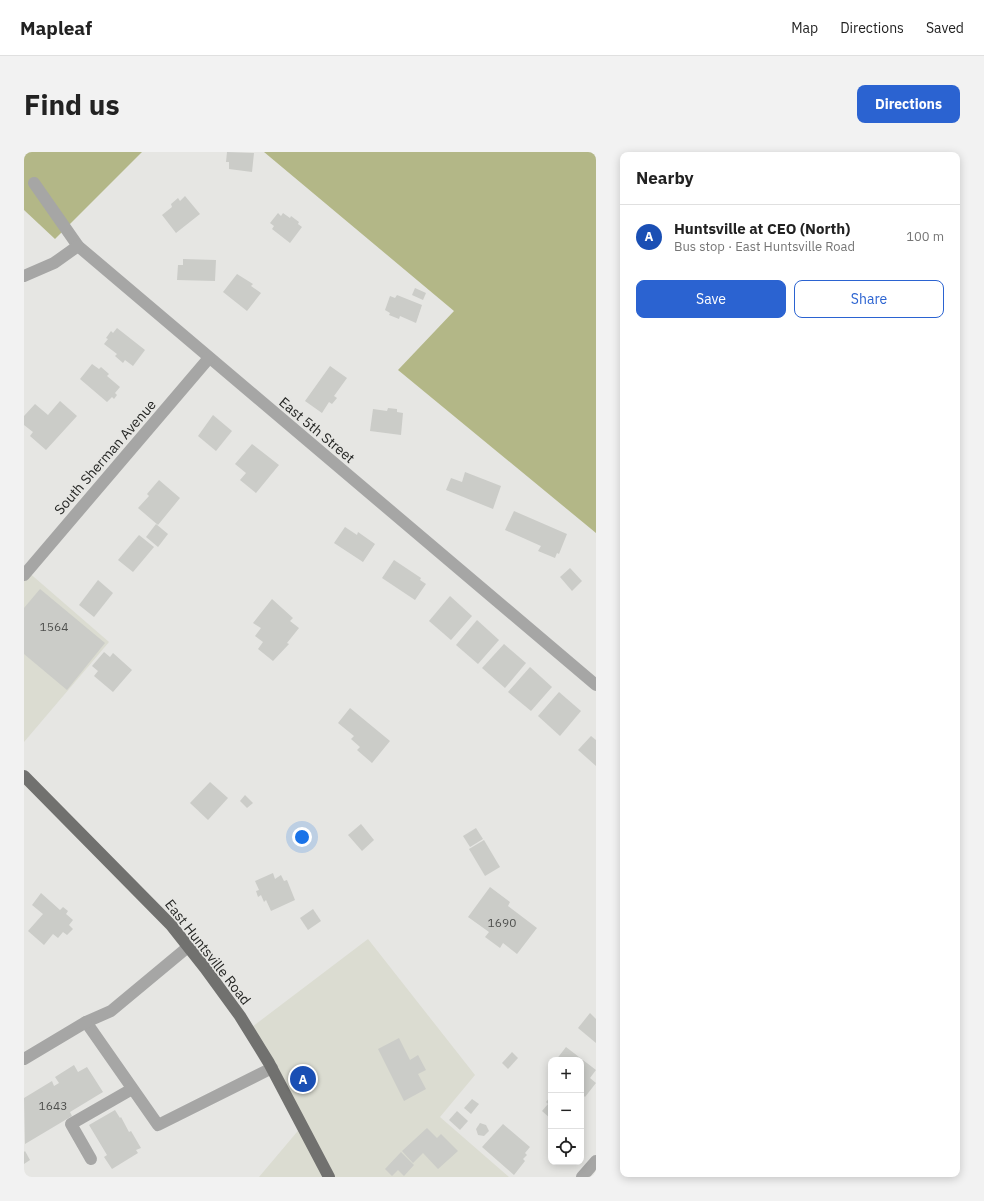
<!DOCTYPE html>
<html lang="en">
<head>
<meta charset="utf-8">
<style>
  body { margin:0; font-family:"IBM Plex Sans",sans-serif; background:#f2f2f2; color:#222 }
  .controls { position:absolute; right:12px; bottom:12px; display:grid; overflow:hidden; border-radius:8px; box-shadow:0 2px 10px #0003 }
  .controls button { width:36px; height:36px; display:grid; place-items:center; padding:0; border:0; border-bottom:1px solid #e0e0e0; background:#fff; color:#222; font:20px sans-serif }
  .you { position:absolute; left:278px; top:685px; width:14px; height:14px; margin:-10px; border:3px solid #fff; border-radius:50%; background:#1a73e8; box-shadow:0 0 0 6px #1a73e833 }
  .badge { display:grid; place-items:center; width:26px; height:26px; border-radius:50%; background:#2b63d1; color:#fff; font-size:13px; font-weight:700 }
  .pin { position:absolute; translate:-50% -50%; border:2px solid #fff; box-shadow:0 1px 4px #0006 }
  .list { margin:0; padding:0; list-style:none }
  h2 { display:flex; justify-content:space-between; align-items:center; height:52px; margin:0; padding:0 16px; font-size:17px }
  h2 small { font-size:13px; font-weight:400; color:#767676 }
  .list li { display:grid; grid-template-columns:26px 1fr auto; gap:12px; align-items:center; box-sizing:border-box; height:64px; padding:0 16px; border-top:1px solid #e0e0e0 }
  .list b { display:block; font-size:15px; white-space:nowrap }
  .list p { margin:0; font-size:13px; white-space:nowrap; color:#767676 }
  .list em { font-size:13px; font-style:normal; color:#767676 }
  .actions { display:flex; gap:8px; padding:12px 16px }
  .actions a { flex:1; padding:9px 0; border:1px solid #2b63d1; border-radius:8px; text-align:center; font-size:14px; color:#2b63d1 }
  .actions .main { background:#2b63d1; color:#fff }
  .icon { flex:none; width:22px; height:22px; fill:none; stroke:currentColor; stroke-width:2; stroke-linecap:round; stroke-linejoin:round }
  .map { position:relative; flex:none; width:572px; height:1025px; overflow:hidden; border-radius:8px }
  header { display:flex; align-items:center; gap:24px; box-sizing:border-box; height:56px; padding:0 20px; background:#fff; border-bottom:1px solid #e0e0e0 }
  header strong { font-size:19px }
  nav { display:flex; gap:22px; margin-inline-start:auto; font-size:14px }
  .intro { display:flex; align-items:center; justify-content:space-between; box-sizing:border-box; height:96px; padding:0 24px }
  h1 { margin:0; font-size:28px }
  .button { padding:10px 18px; border-radius:8px; background:#2b63d1; color:#fff; font-size:14px; font-weight:700 }
  main { display:flex; gap:24px; padding:0 24px }
  aside { flex:1; background:#fff; border-radius:8px; box-shadow:0 2px 10px #0003 }
  .map>svg:first-child { display:block }
  .built { fill:#dbdcd1 }
  .green { fill:#b3b787 }
  .building { fill:#cbccc8 }
  .lines { fill:none; stroke-linecap:round; stroke-linejoin:round }
  .minor { stroke:#a6a6a5; stroke-width:12 }
  .major { stroke:#71716f; stroke-width:12 }
  .labels { text-anchor:middle; dominant-baseline:central; stroke-width:3.5; stroke-linejoin:round; paint-order:stroke }
  .number-label { font-size:12px; fill:#4f504e }
  .street-label { font-size:14px; fill:#262725; stroke:#e6e6e3 }
</style>
</head>
<body>
<header>
<strong>Mapleaf</strong>
<nav><a>Map</a><a>Directions</a><a>Saved</a></nav>
</header>
<div class="intro"><h1>Find us</h1><a class="button">Directions</a></div>
<main>
<div class="map">
<svg width="572" height="1025" viewBox="0 0 572 1025">
  <rect width="100%" height="100%" fill="#e6e6e3"/>
  <g class="built">
    <polygon points="3,419 85,490 0,590 0,423"/>
    <polygon points="344,787 451,923 416,965 485,1025 235,1025 278,974 224,878"/>
  </g>
  <g class="green">
    <polygon points="0,0 118,0 31,87 0,58"/>
    <polygon points="240,0 572,0 572,381 374,218 430,159"/>
  </g>
  <g class="building">
    <polygon points="203,0 230,1 228,20 205,17 205,10 202,10"/>
    <polygon points="161,44 176,62 152,81 138,63 148,55 147,52 154,46 156,49"/>
    <polygon points="254,61 257,64 259,61 266,66 267,64 275,70 274,72 278,75 266,91 248,77 250,74 246,71"/>
    <polygon points="159,107 192,108 191,129 153,128 154,113 159,113"/>
    <polygon points="213,122 229,132 227,134 237,141 223,159 199,140"/>
    <polygon points="391,136 402,141 399,148 388,143"/>
    <polygon points="373,143 398,153 392,171 376,164 375,167 365,163 366,161 361,158 366,144 371,146"/>
    <polygon points="93,176 121,198 109,214 101,208 99,211 91,204 93,202 80,192 84,187 82,186 87,179 89,181"/>
    <polygon points="68,212 75,217 77,215 85,222 83,224 96,235 91,241 93,243 90,247 88,245 83,250 56,227"/>
    <polygon points="306,214 323,226 310,244 313,246 308,252 305,250 298,261 281,249"/>
    <polygon points="36,249 53,264 22,298 6,284 9,280 0,273 0,264 11,252 24,263"/>
    <polygon points="364,256 373,257 373,260 379,261 377,283 346,279 349,257 363,259"/>
    <polygon points="189,263 208,279 192,299 174,284"/>
    <polygon points="228,292 255,313 232,341 216,328 222,321 211,312"/>
    <polygon points="441,320 477,334 469,357 422,338 427,326 438,330"/>
    <polygon points="135,328 156,346 134,373 114,356 125,344 123,342"/>
    <polygon points="490,359 543,382 535,402 533,401 531,406 514,399 517,394 481,378"/>
    <polygon points="132,372 144,382 134,395 122,385"/>
    <polygon points="321,375 333,383 334,380 351,392 339,410 310,391"/>
    <polygon points="115,383 130,395 109,420 94,408"/>
    <polygon points="370,408 397,426 396,428 402,432 391,448 358,426"/>
    <polygon points="546,416 558,429 548,439 536,425"/>
    <polygon points="74,428 89,441 70,465 55,453"/>
    <polygon points="16,437 81,491 43,538 0,502 0,456"/>
    <polygon points="426,444 448,464 427,488 405,469"/>
    <polygon points="248,447 269,466 266,469 275,476 263,491 265,492 249,509 234,497 239,490 231,484 237,476 229,471"/>
    <polygon points="453,468 475,488 454,512 432,493"/>
    <polygon points="480,492 502,511 481,536 458,516"/>
    <polygon points="80,500 86,505 89,501 108,518 89,540 70,524 74,519 68,514"/>
    <polygon points="506,515 528,535 507,559 484,540"/>
    <polygon points="535,540 557,559 536,584 514,564"/>
    <polygon points="326,556 366,589 348,611 333,598 336,595 327,587 330,584 314,571"/>
    <polygon points="567,584 572,588 572,614 554,598"/>
    <polygon points="186,630 204,646 184,668 166,651"/>
    <polygon points="221,643 229,651 223,656 216,649"/>
    <polygon points="337,672 350,688 338,699 324,683"/>
    <polygon points="452,676 459,687 446,695 439,684"/>
    <polygon points="460,688 476,715 461,724 445,697"/>
    <polygon points="249,721 251,727 257,723 260,729 263,728 271,748 247,759 242,748 240,750 237,743 234,745 232,739 235,738 231,729"/>
    <polygon points="466,735 486,750 484,754 513,776 493,802 479,791 476,796 461,785 465,780 444,765"/>
    <polygon points="17,741 36,758 39,755 44,759 42,762 49,768 45,773 49,777 43,783 39,780 34,786 29,782 20,793 4,779 19,762 8,753"/>
    <polygon points="289,757 297,769 284,778 276,766"/>
    <polygon points="566,861 572,867 572,891 554,876"/>
    <polygon points="375,886 386,908 394,903 402,918 394,922 402,937 380,949 354,897"/>
    <polygon points="542,895 572,918 566,926 572,931 561,945 557,941 557,908 532,908"/>
    <polygon points="488,900 494,906 484,917 478,911"/>
    <polygon points="50,913 54,920 63,915 79,940 46,960 48,964 1,992 0,946 28,929 30,934 35,931 31,925"/>
    <polygon points="527,944 527,967 518,959 524,952 522,950"/>
    <polygon points="448,947 455,952 447,962 440,956"/>
    <polygon points="91,958 96,966 97,965 105,980 107,979 117,996 112,998 114,1001 88,1017 80,1005 83,1003 65,973"/>
    <polygon points="433,959 444,969 436,978 425,968"/>
    <polygon points="456,971 462,973 465,979 460,984 454,983 452,977"/>
    <polygon points="479,972 506,995 501,1001 503,1003 499,1007 501,1009 490,1023 458,995"/>
    <polygon points="403,976 413,986 417,982 434,999 414,1017 399,1001 389,1011 378,999"/>
    <polygon points="1,999 6,1008 0,1012 0,1000"/>
    <polygon points="377,1000 390,1013 380,1024 374,1018 368,1024 361,1017"/>
  </g>
  <g class="lines">
    <g class="minor">
      <polyline points="10,31 54,94 572,533"/>
      <polyline points="0,124 30,111 54,94"/>
      <polyline points="0,423 185,206"/>
      <polyline points="164,795 87,859 62,870 134,973 248,916"/>
      <polyline points="0,907 62,870"/>
      <polyline points="67,1007 47,972 108,937"/>
      <polyline points="558,1025 572,1009"/>
    </g>
    <polyline class="major" points="0,624 147,773 181,816 216,864 245,911 305,1025"/>
  </g>
  <g class="labels">
    <g class="number-label">
      <text x="30" y="474">1564</text>
      <text x="478" y="770">1690</text>
      <text x="29" y="953">1643</text>
    </g>
    <g class="street-label">
      <text transform="translate(293 278) rotate(40)">East 5th Street</text>
      <text transform="translate(81 305) rotate(-49)">South Sherman Avenue</text>
      <text transform="translate(184 800) rotate(52)">East Huntsville Road</text>
    </g>
  </g>
</svg>
<div class="controls">
<button>+</button>
<button>−</button>
<button><svg class="icon" aria-label="locate" viewBox="0 0 24 24"><circle cx="12" cy="12" r="6"/><path d="M12 2v4M12 18v4M2 12h4M18 12h4"/></svg></button>
</div>
<div class="you"></div>
<div class="pin badge" style="left:279px;top:927px;background:#1a4fb4">A</div>
</div>
<aside>
<h2>Nearby<small></small></h2>
<ul class="list">
<li><span class="badge" style="background:#1a4fb4">A</span><div><b>Huntsville at CEO (North)</b><p>Bus stop · East Huntsville Road</p></div><em>100 m</em></li>
</ul>
<div class="actions"><a class="main">Save</a><a>Share</a></div>
</aside>
</main>
</body>
</html>
